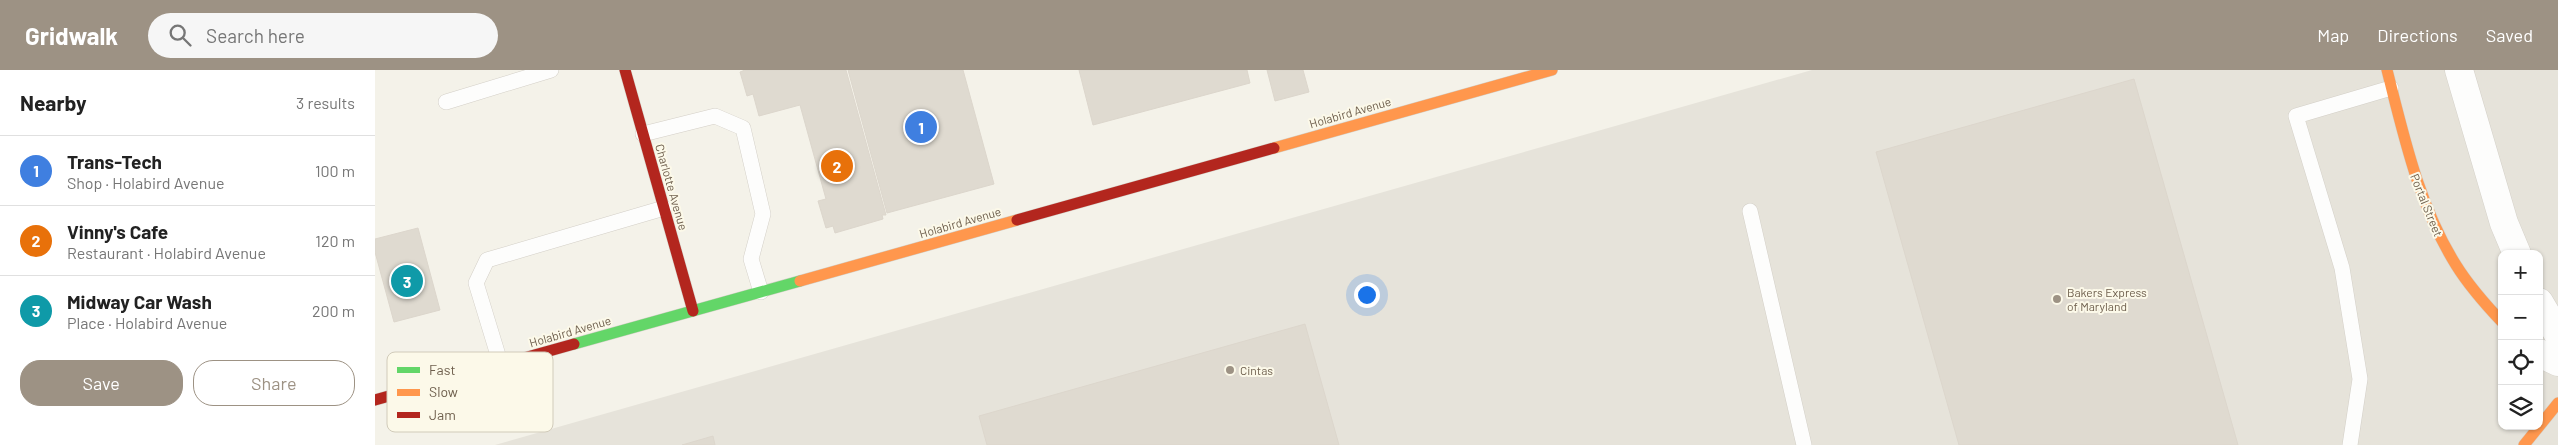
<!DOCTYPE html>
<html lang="en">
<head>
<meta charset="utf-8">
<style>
  body { margin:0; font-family:Barlow,sans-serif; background:#f6f6f6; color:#222 }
  .controls { position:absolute; right:15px; bottom:15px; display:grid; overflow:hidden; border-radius:10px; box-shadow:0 1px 4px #0004 }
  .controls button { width:45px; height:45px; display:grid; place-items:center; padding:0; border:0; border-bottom:1px solid #e0e0e0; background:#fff; color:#222; font:25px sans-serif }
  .you { position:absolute; left:991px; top:224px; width:18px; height:18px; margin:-12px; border:4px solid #fff; border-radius:50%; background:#1a73e8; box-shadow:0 0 0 8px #1a73e833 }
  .badge { display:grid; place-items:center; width:32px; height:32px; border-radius:50%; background:#9d9284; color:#fff; font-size:16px; font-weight:700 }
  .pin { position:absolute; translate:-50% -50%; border:2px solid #fff; box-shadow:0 1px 5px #0006 }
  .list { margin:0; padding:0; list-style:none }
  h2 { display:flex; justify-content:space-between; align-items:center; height:65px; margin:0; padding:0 20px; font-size:21px }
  h2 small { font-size:16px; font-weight:400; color:#767676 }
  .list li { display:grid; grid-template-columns:32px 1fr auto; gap:15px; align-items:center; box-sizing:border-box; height:70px; padding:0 20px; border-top:1px solid #e0e0e0 }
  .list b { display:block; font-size:19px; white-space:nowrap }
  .list p { margin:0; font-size:16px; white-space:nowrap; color:#767676 }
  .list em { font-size:16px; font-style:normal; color:#767676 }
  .actions { display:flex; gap:10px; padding:15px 20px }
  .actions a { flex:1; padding:11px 0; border:1px solid #9d9284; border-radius:20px; text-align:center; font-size:18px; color:#9d9284 }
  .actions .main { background:#9d9284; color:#fff }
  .icon { flex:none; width:28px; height:28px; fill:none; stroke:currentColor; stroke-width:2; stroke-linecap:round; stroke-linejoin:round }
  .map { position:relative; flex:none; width:2183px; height:375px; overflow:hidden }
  header { display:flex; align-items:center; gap:30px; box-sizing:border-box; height:70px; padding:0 25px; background:#9d9284; color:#fff }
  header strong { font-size:24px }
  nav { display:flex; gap:28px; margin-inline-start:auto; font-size:18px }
  .search { width:350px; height:45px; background:#f6f6f6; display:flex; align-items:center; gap:12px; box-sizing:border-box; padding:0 18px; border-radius:28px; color:#767676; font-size:19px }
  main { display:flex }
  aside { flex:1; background:#fff }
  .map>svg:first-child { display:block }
  .industrial { fill:#e6e3da; fill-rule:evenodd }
  .building { fill:#dfdad0; stroke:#dcd6cc }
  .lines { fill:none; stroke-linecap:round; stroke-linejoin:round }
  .lane-casing { stroke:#d3cfc7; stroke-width:16 }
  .street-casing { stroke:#d3cfc7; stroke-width:29 }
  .fast-casing { stroke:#d3cfc7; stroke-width:12 }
  .slow-casing { stroke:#d3cfc7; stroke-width:12 }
  .jam-casing { stroke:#d3cfc7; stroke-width:12 }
  .lane { stroke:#fdfdfc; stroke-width:15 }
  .street { stroke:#fdfdfc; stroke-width:28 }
  .fast { stroke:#63d668; stroke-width:11 }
  .slow { stroke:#ff974d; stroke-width:11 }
  .jam { stroke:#b3261e; stroke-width:11 }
  .poi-dot { fill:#9d9284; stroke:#fcf9e9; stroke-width:2 }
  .labels { text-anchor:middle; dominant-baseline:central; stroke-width:4; stroke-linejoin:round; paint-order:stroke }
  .street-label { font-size:12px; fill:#6e5f4d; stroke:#fcf9e9 }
  .poi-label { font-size:12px; fill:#6e5f4d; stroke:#fcf9e9; text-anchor:start }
  .key { fill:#fcf9e9; stroke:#d1cbba; stroke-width:1 }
  .key-label { font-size:14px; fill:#6e5f4d }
</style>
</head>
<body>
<header>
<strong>Gridwalk</strong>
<div class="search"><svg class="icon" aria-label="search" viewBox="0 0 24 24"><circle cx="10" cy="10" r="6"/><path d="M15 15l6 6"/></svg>Search here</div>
<nav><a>Map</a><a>Directions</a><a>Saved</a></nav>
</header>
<main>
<aside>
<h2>Nearby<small>3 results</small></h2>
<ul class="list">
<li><span class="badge" style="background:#3f7fe0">1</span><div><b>Trans-Tech</b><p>Shop · Holabird Avenue</p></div><em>100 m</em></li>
<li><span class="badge" style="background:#e8710a">2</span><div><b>Vinny's Cafe</b><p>Restaurant · Holabird Avenue</p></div><em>120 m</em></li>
<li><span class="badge" style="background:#0f9aa8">3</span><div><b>Midway Car Wash</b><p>Place · Holabird Avenue</p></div><em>200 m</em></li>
</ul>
<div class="actions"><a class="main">Save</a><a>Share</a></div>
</aside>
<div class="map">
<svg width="2183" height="375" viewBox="0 0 2183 375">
  <rect width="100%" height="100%" fill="#f4f2e9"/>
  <path class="industrial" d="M1437,0H2183V375H120ZM2127,184H2164V356H2127Z"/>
  <g class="building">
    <polygon points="370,0 471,0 511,145 507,145 508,149 460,163 458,156 451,158 443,131 451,129 425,35 384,46 378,24 372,26 365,2"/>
    <polygon points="473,0 588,0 619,114 512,143"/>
    <polygon points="704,0 872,0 875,13 718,55"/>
    <polygon points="892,0 928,0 934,22 900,31"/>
    <polygon points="1759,9 1863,375 1584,375 1501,82"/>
    <polygon points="43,158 65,240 19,252 0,182 0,169"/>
    <polygon points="930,254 964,375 612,375 604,346"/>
    <polygon points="338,366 340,375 307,375"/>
  </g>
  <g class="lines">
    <g class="lane-casing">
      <g id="lane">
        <polyline points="71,32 176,0"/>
        <polyline points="268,64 340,46 368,58 388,144 376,189 386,222"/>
        <polyline points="1375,141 1429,375"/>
        <polyline points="126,295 101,213 112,190 289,138"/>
        <polyline points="1975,375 1985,309 1967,198 1921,46 2016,18"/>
      </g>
    </g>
    <g class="street-casing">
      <g id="street">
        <polyline points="2084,0 2129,153 2142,184"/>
        <polyline points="2164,232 2183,264"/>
        <polyline points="2164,283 2183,292"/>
      </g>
    </g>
    <g class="fast-casing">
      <polyline id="fast" points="199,274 425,211"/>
    </g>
    <g class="slow-casing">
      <g id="slow">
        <path d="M2012,0C2029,67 2044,136 2081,195C2094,216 2110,234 2127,252"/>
        <polyline points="899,78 1177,0"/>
        <polyline points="425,211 642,150"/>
        <polyline points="2149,375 2183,333"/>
      </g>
    </g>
    <g class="jam-casing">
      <g id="jam">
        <polyline points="250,0 318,241"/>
        <polyline points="642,150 899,78"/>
        <polyline points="0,330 199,274"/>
      </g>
    </g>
    <use href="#lane" class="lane"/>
    <use href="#street" class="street"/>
    <use href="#fast" class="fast"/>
    <use href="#slow" class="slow"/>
    <use href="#jam" class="jam"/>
  </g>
  <g class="poi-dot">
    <circle cx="1682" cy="229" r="5"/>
    <circle cx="855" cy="300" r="5"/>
  </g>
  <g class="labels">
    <g class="street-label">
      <text transform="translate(975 42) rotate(-16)">Holabird Avenue</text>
      <text transform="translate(297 117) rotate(74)">Charlotte Avenue</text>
      <text transform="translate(2052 135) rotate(68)">Portal Street</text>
      <text transform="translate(585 152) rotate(-16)">Holabird Avenue</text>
      <text transform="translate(195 261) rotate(-16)">Holabird Avenue</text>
    </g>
    <g class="poi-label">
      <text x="1692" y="222">Bakers Express<tspan x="1692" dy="14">of Maryland</tspan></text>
      <text x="865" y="300">Cintas</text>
    </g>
  </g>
  <rect x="12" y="282" width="166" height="80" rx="8" class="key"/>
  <rect x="22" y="297" width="23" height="6" fill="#63d668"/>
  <rect x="22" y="319" width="23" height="7" fill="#ff974d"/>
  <rect x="22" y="342" width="23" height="6" fill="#b3261e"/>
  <g class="key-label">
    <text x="54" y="305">Fast</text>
    <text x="54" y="327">Slow</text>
    <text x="54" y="350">Jam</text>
  </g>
</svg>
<div class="controls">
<button>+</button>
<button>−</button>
<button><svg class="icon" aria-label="locate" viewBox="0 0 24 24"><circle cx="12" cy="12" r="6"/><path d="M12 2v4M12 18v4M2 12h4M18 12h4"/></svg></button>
<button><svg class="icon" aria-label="layers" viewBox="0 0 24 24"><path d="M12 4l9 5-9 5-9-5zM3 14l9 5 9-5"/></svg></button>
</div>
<div class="you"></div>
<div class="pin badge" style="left:546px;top:57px;background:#3f7fe0">1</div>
<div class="pin badge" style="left:462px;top:96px;background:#e8710a">2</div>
<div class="pin badge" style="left:32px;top:211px;background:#0f9aa8">3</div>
</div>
</main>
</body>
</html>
